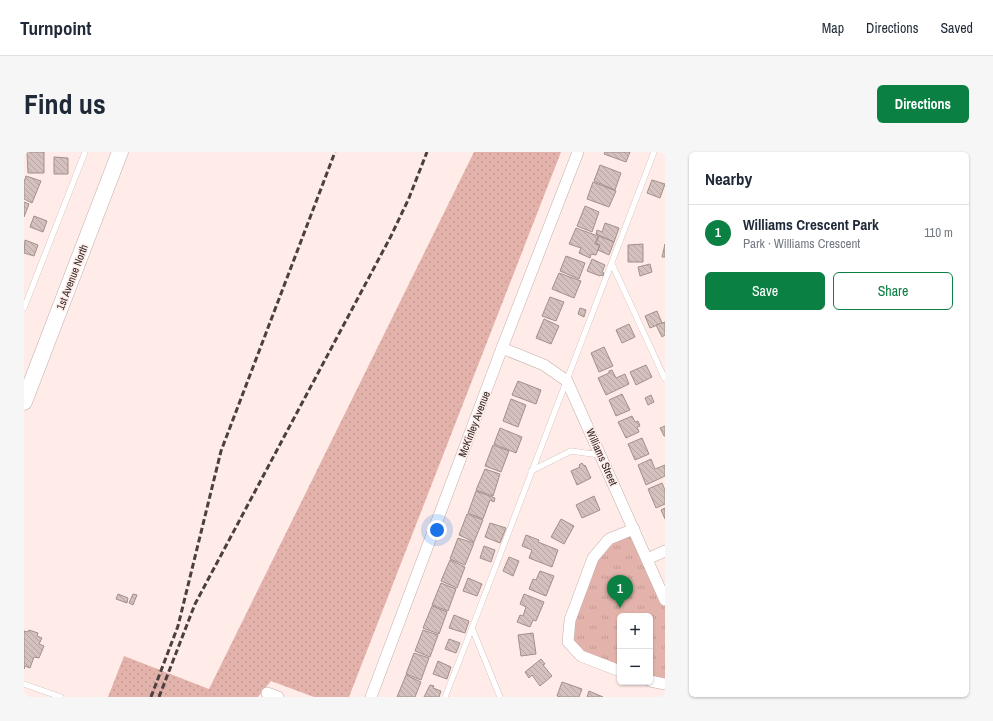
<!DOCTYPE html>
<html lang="en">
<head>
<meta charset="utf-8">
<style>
  body { margin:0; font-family:"Archivo Narrow",sans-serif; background:#f6f6f7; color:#1f2937 }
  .controls { position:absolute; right:12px; bottom:12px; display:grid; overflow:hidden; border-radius:6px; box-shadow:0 1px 3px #0004 }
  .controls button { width:36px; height:36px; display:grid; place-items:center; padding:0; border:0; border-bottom:1px solid #e0e1e3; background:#fff; color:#1f2937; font:20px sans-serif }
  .you { position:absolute; left:413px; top:378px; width:14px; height:14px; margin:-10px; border:3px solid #fff; border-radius:50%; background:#1a73e8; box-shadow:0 0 0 6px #1a73e833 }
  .badge { display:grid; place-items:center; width:26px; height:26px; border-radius:50%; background:#0b8043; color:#fff; font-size:13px; font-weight:700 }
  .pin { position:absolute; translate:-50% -33px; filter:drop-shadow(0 1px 2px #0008) }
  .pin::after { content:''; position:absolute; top:21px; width:14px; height:12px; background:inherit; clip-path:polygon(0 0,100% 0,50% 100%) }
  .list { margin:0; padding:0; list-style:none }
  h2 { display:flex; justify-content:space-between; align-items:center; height:52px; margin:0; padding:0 16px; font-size:17px }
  h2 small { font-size:13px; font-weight:400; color:#747a83 }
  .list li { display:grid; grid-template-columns:26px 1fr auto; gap:12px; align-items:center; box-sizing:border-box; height:56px; padding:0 16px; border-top:1px solid #e0e1e3 }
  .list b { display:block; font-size:15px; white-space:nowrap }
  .list p { margin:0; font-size:13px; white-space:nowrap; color:#747a83 }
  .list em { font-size:13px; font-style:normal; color:#747a83 }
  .actions { display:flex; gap:8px; padding:12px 16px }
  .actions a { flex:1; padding:9px 0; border:1px solid #0b8043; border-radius:6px; text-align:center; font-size:14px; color:#0b8043 }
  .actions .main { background:#0b8043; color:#fff }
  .map { position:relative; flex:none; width:641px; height:545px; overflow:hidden; border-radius:6px }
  header { display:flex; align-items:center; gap:24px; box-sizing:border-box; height:56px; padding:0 20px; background:#fff; border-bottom:1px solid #e0e1e3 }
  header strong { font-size:19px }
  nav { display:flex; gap:22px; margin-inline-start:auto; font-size:14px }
  .intro { display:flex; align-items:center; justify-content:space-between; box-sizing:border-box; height:96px; padding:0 24px }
  h1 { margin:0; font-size:28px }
  .button { padding:10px 18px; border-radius:6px; background:#0b8043; color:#fff; font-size:14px; font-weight:700 }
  main { display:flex; gap:24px; padding:0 24px }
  aside { flex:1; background:#fff; border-radius:6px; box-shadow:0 1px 3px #0004 }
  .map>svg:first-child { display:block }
  .grass { fill:url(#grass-dots) }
  .park { fill:url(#park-tufts) }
  .building { fill:url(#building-back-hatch); stroke:#a2908c }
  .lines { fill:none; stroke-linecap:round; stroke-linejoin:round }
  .lane-casing { stroke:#c1aeab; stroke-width:6 }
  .street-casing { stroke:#c1aeab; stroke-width:12 }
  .secondary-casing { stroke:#c1aeab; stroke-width:17 }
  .lane { stroke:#fff; stroke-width:5.5 }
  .street { stroke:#fff; stroke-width:11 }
  .secondary { stroke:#fff; stroke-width:16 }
  .rail { stroke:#4a413f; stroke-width:3; stroke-dasharray:6 3; stroke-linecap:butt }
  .labels { text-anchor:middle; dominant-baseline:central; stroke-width:3; stroke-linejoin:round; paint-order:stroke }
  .street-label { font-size:11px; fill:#2f2826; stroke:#ffebe7 }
</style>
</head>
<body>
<header>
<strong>Turnpoint</strong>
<nav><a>Map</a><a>Directions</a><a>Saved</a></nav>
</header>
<div class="intro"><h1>Find us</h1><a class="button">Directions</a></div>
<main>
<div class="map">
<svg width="641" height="545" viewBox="0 0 641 545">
  <defs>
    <pattern id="grass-dots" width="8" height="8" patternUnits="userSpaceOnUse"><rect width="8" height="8" fill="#e3b3ab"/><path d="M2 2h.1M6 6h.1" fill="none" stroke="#c39a93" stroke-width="1.8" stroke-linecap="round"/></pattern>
    <pattern id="park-tufts" width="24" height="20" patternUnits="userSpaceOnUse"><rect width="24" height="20" fill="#e3b3ab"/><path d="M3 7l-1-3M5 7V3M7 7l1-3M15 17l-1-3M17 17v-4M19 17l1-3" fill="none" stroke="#c39a93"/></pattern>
    <pattern id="building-back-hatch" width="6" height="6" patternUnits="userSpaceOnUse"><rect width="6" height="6" fill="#d4c0bd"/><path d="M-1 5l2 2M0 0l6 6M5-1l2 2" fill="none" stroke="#b6a5a2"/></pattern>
  </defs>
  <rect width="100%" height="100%" fill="#ffebe7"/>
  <polygon class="grass" points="450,0 537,0 325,545 290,545 247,529 234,545 84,545 100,504 185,537"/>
  <polygon class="park" points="610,377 641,448 641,532 626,529 626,464 596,464 596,519 557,504 544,490 569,406 585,387"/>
  <g class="building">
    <polygon points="3,0 20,0 20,21 4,21"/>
    <polygon points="581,0 606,0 602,10 580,2"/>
    <polygon points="30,5 44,6 44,22 30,22"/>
    <polygon points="576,13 597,21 591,38 570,29"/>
    <polygon points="2,24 17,29 8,51 0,47 0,30"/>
    <polygon points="628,28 641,32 636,46 623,41"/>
    <polygon points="569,30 592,39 585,55 563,47"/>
    <polygon points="0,50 5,52 0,65"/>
    <polygon points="561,54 575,60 568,80 553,74"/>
    <polygon points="10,64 23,69 19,80 6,75"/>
    <polygon points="581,71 595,76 590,90 572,82 573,78 578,80"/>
    <polygon points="552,76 574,84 571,92 576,93 572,103 567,102 566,106 555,101 557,96 545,92"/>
    <polygon points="575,84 590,90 585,103 574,98 576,93 572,91"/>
    <polygon points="1,88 14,93 10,104 0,101"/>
    <polygon points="619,92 619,110 604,110 604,93"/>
    <polygon points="641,92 641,105 638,105"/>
    <polygon points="542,104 561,111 555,127 536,119"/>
    <polygon points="568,107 581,113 578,120 580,121 579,124 577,123 576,124 563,119"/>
    <polygon points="626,112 628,120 616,124 614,115"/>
    <polygon points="535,121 557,129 550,146 528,137"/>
    <polygon points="526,145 540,150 532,169 518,164"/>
    <polygon points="556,156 562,158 560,165 554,162"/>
    <polygon points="633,159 638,171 626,176 621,164"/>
    <polygon points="520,167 535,174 527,192 512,186"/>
    <polygon points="641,170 641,183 638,185 632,173"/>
    <polygon points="605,172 611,185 598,191 592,178"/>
    <polygon points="580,195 589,214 575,220 567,201"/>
    <polygon points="622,213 628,225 612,233 606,220"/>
    <polygon points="588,218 592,226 601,222 605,232 582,243 574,226 585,221 585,219"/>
    <polygon points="494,229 517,238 512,252 488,243"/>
    <polygon points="598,242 606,258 592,264 585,248"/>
    <polygon points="627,243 630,250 624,253 621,246"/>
    <polygon points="487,247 502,253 494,275 479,269"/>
    <polygon points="608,264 611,270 614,269 616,274 613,275 615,280 602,286 594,270"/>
    <polygon points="641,274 641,284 640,284 636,276"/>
    <polygon points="476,276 498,285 492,301 470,292"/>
    <polygon points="618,286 625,302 611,308 604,292"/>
    <polygon points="469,293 485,299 477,320 461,314"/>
    <polygon points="627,307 631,317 641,313 641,324 622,333 614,313"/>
    <polygon points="558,311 560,314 561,313 567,326 553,333 547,319 556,315 555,313"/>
    <polygon points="461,317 476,322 469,344 452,338"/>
    <polygon points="638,331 641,338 641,352 632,356 624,337"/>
    <polygon points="452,339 471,346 470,350 466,348 459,367 444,361"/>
    <polygon points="570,344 576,358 558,366 552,353"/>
    <polygon points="641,356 641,367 637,358"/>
    <polygon points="443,362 459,368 450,390 435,383"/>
    <polygon points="537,367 550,374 540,392 527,385"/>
    <polygon points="466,371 482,376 476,391 461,385"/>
    <polygon points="502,383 515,388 514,390 534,398 528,415 505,406 508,398 498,394"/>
    <polygon points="434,386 450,391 441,413 426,407"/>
    <polygon points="460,394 471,398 467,410 456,406"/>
    <polygon points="485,405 495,409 489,424 479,419"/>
    <polygon points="426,408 441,415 433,436 417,429"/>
    <polygon points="516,419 530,424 522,444 505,437 509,427 512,428"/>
    <polygon points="444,426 458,432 453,444 439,439"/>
    <polygon points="417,431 432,437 424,459 408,453"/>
    <polygon points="94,442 104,446 103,451 92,447"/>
    <polygon points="109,442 113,443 109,453 105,451"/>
    <polygon points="500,442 520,450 512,469 509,468 506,475 493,470 496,463 499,464 502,455 496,452"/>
    <polygon points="408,454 423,460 415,482 399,476"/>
    <polygon points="430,463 445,469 441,481 425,476"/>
    <polygon points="5,478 14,481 13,484 18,486 15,492 20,494 15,506 10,505 6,516 1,514 0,517 0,479 4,480"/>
    <polygon points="399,478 414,483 406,505 391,499"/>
    <polygon points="509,481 512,502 497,504 494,483"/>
    <polygon points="425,487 436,491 432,501 421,497"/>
    <polygon points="390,501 405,506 397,528 382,522"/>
    <polygon points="517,507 521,512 519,513 528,524 516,534 508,523 505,526 501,520"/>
    <polygon points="414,509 427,515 423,527 409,522"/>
    <polygon points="382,523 397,530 391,545 373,545"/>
    <polygon points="538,530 558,537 555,545 537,545 533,544"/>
    <polygon points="406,533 410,534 409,536 417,539 415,545 400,545"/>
    <polygon points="565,539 579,545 563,545"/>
  </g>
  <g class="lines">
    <g class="lane-casing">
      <g id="lane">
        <polyline points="588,112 641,227"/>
        <polyline points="0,156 61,0"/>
        <polyline points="507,319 547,299 576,303"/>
        <polyline points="0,532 37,545"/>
        <polyline points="421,545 448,476"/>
        <polyline points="476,545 448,476 630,0"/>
      </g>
    </g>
    <g class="street-casing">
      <g id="street">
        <polyline points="478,196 520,213 543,229 641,448"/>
        <polyline points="623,407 641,399"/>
        <polyline points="596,519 557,504 544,490 546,468 569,406 585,387 610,377"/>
        <polyline points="626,529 641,532"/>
        <polyline points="243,541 254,545"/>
        <polyline points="347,545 478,196 554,0"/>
      </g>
    </g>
    <g class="secondary-casing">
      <polyline id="secondary" points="0,250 96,0"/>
    </g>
    <use href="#lane" class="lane"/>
    <use href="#street" class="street"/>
    <use href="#secondary" class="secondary"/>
    <g class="rail">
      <polyline points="127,545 154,474 197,299 311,0"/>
      <polyline points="135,545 171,452 367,84 385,46 403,0"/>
    </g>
  </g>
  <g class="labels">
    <g class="street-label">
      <text transform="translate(48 125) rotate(-69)">1st Avenue North</text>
      <text transform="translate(450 272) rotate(-69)">McKinley Avenue</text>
      <text transform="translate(578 305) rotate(66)">Williams Street</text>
    </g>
  </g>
</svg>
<div class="controls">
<button>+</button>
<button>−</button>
</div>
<div class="you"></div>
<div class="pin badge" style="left:596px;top:456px">1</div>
</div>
<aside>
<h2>Nearby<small></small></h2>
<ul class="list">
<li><span class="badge">1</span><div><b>Williams Crescent Park</b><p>Park · Williams Crescent</p></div><em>110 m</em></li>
</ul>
<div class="actions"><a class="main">Save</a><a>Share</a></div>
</aside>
</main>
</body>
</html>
